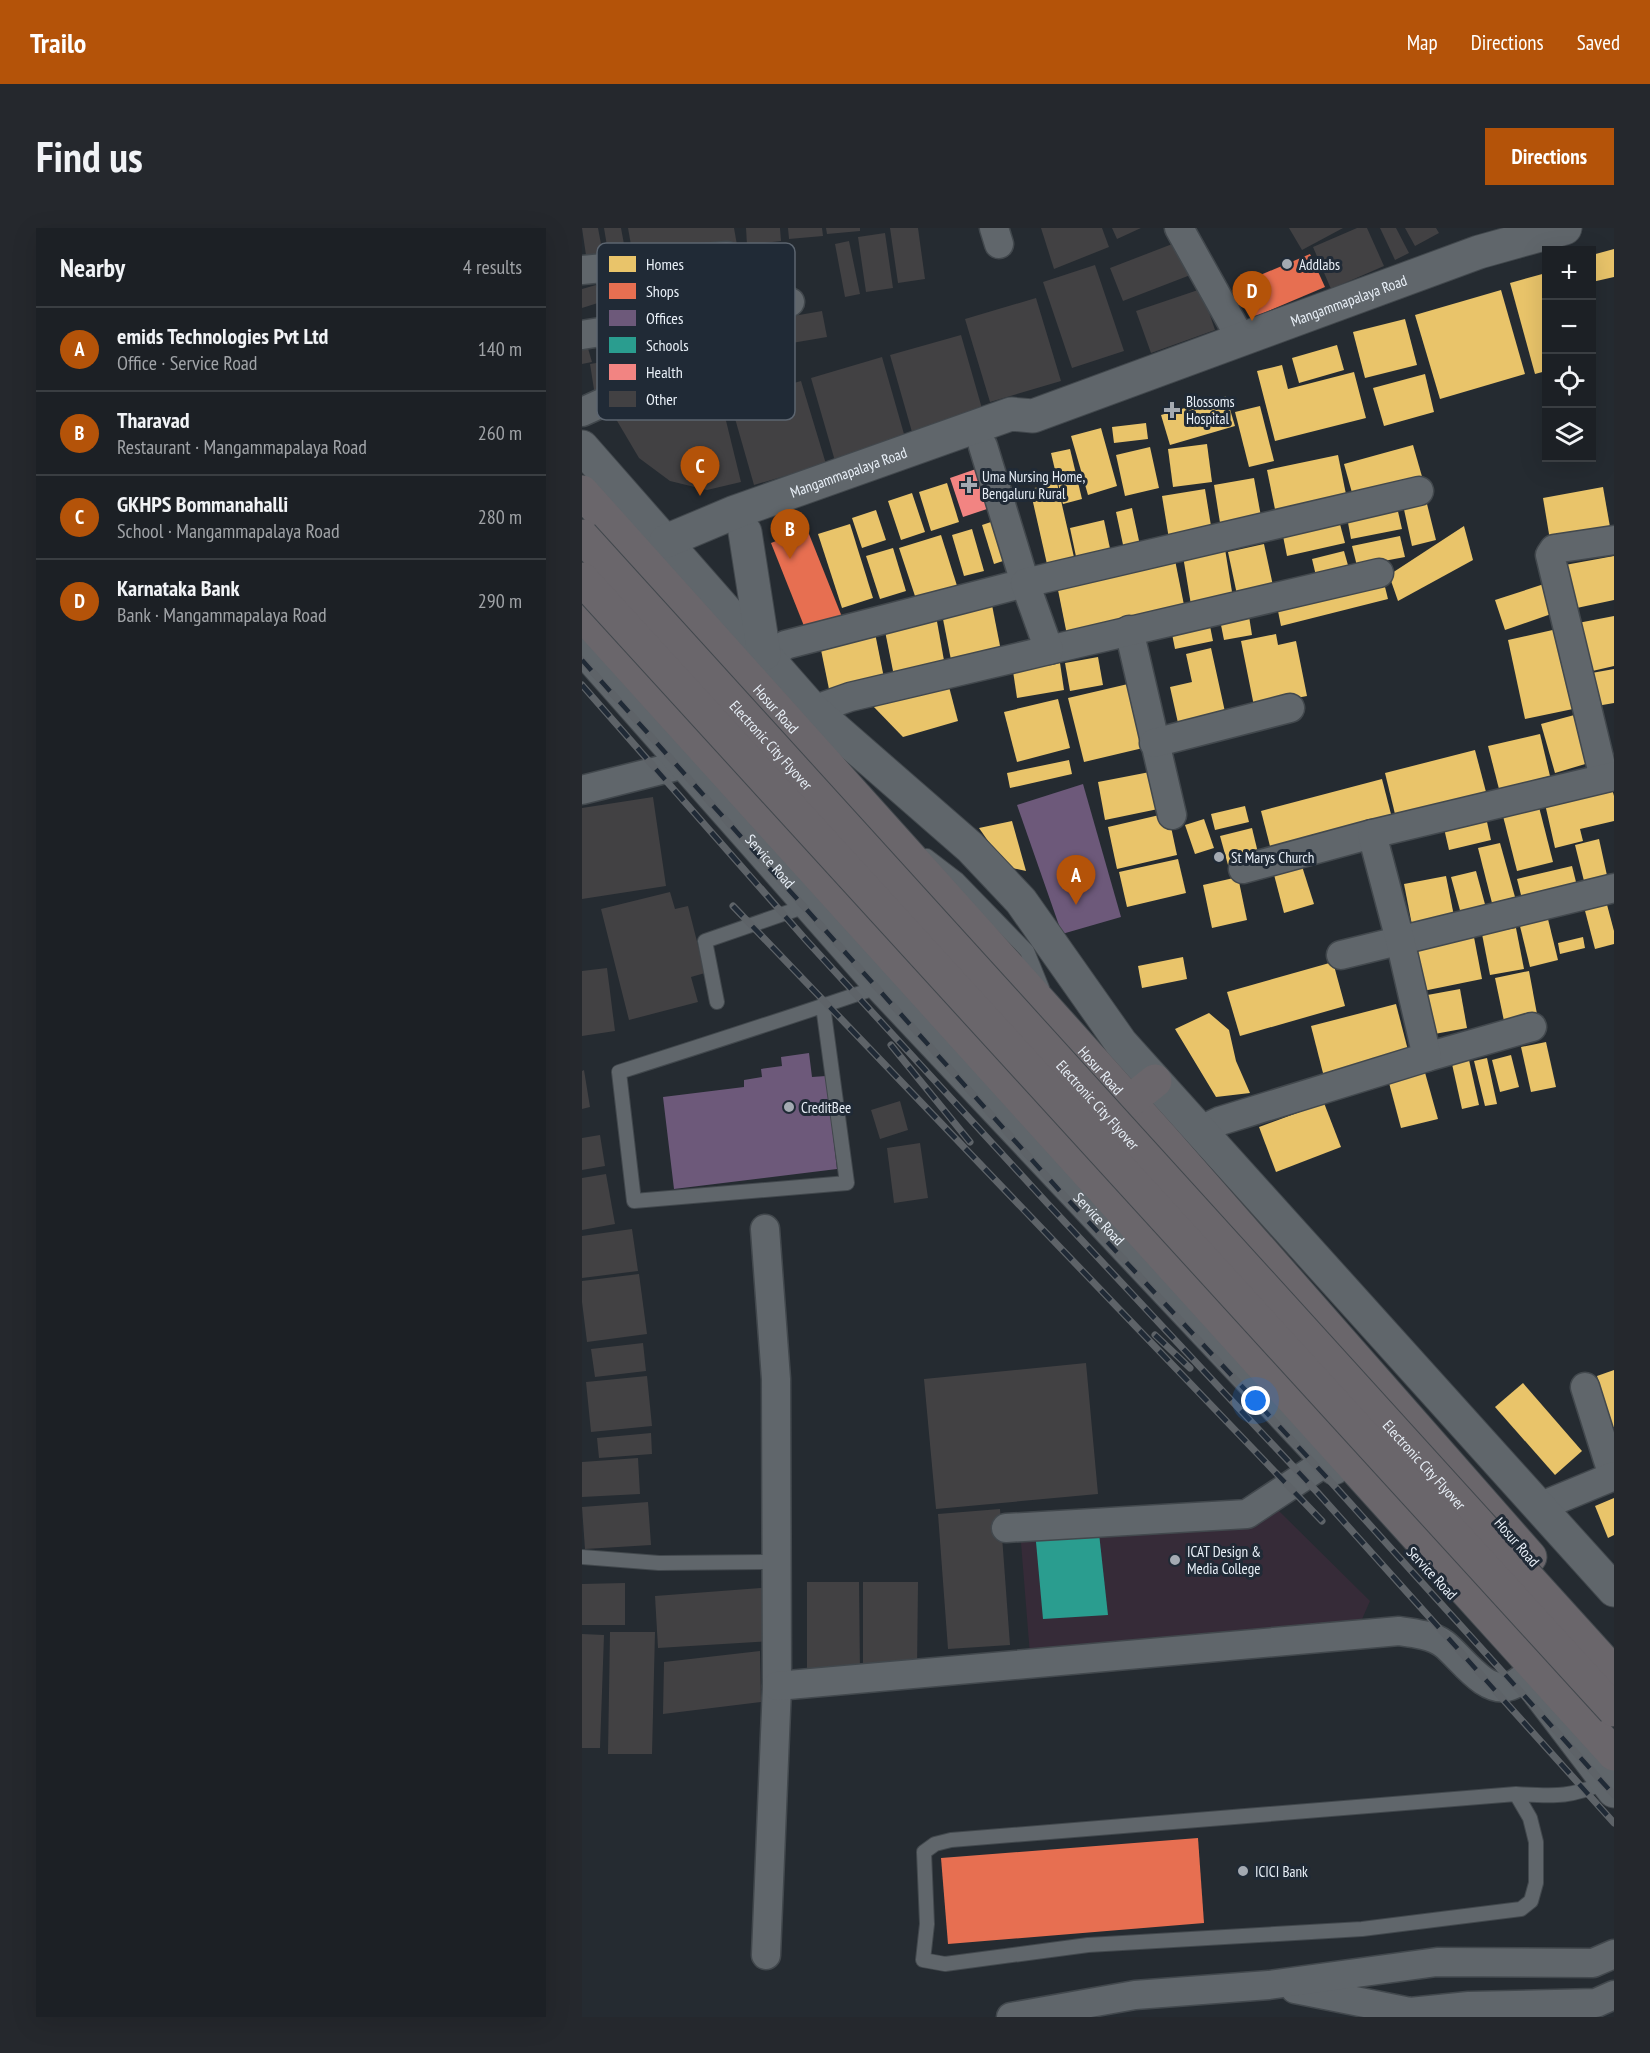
<!DOCTYPE html>
<html lang="en">
<head>
<meta charset="utf-8">
<style>
  body { margin:0; font-family:"PT Sans Narrow",sans-serif; background:#25282d; color:#f1f3f6 }
  .controls { position:absolute; right:18px; top:18px; display:grid; overflow:hidden; border-radius:0px; box-shadow:0 6px 24px #0002 }
  .controls button { width:54px; height:54px; display:grid; place-items:center; padding:0; border:0; border-bottom:2px solid #3a3e42; background:#1c2025; color:#f1f3f6; font:30px sans-serif }
  .you { position:absolute; left:674px; top:1173px; width:21px; height:21px; margin:-15px; border:4px solid #fff; border-radius:50%; background:#1a73e8; box-shadow:0 0 0 9px #1a73e833 }
  .badge { display:grid; place-items:center; width:39px; height:39px; border-radius:50%; background:#b45309; color:#fff; font-size:20px; font-weight:700 }
  .pin { position:absolute; translate:-50% -50px; filter:drop-shadow(0 2px 3px #0008) }
  .pin::after { content:''; position:absolute; top:32px; width:21px; height:18px; background:inherit; clip-path:polygon(0 0,100% 0,50% 100%) }
  .list { margin:0; padding:0; list-style:none }
  h2 { display:flex; justify-content:space-between; align-items:center; height:78px; margin:0; padding:0 24px; font-size:26px }
  h2 small { font-size:20px; font-weight:400; color:#a0a3a7 }
  .list li { display:grid; grid-template-columns:39px 1fr auto; gap:18px; align-items:center; box-sizing:border-box; height:84px; padding:0 24px; border-top:2px solid #3a3e42 }
  .list b { display:block; font-size:22px; white-space:nowrap }
  .list p { margin:0; font-size:20px; white-space:nowrap; color:#a0a3a7 }
  .list em { font-size:20px; font-style:normal; color:#a0a3a7 }
  .icon { flex:none; width:33px; height:33px; fill:none; stroke:currentColor; stroke-width:2; stroke-linecap:round; stroke-linejoin:round }
  .map { position:relative; flex:none; width:1032px; height:1789px; overflow:hidden; border-radius:0px }
  header { display:flex; align-items:center; gap:36px; box-sizing:border-box; height:84px; padding:0 30px; background:#b45309; color:#fff }
  header strong { font-size:28px }
  nav { display:flex; gap:33px; margin-inline-start:auto; font-size:21px }
  .intro { display:flex; align-items:center; justify-content:space-between; box-sizing:border-box; height:144px; padding:0 36px }
  h1 { margin:0; font-size:42px }
  .button { padding:15px 27px; border-radius:0px; background:#b45309; color:#fff; font-size:21px; font-weight:700 }
  main { display:flex; gap:36px; padding:0 36px }
  aside { flex:1; background:#1c2025; border-radius:0px; box-shadow:0 6px 24px #0002 }
  .map>svg:first-child { display:block }
  .education { fill:#362b38 }
  .homes { fill:#e9c46a }
  .shops { fill:#e76f51 }
  .offices { fill:#6d597a }
  .schools { fill:#2a9d8f }
  .health { fill:#f28482 }
  .building { fill:#424143 }
  .lines { fill:none; stroke-linecap:round; stroke-linejoin:round }
  .lane-casing { stroke:#42484d; stroke-width:16 }
  .street-casing { stroke:#42484d; stroke-width:31 }
  .secondary-casing { stroke:#42484d; stroke-width:35 }
  .highway-casing { stroke:#42484d; stroke-width:35 }
  .lane { stroke:#60666b; stroke-width:14 }
  .street { stroke:#60666b; stroke-width:28 }
  .secondary { stroke:#60666b; stroke-width:33 }
  .highway { stroke:#6a666b; stroke-width:33 }
  .rail-casing { stroke:#5e6368; stroke-width:7 }
  .rail { stroke:#202a36; stroke-width:4.5; stroke-dasharray:14; stroke-linecap:butt }
  .highway-bridge-casing { stroke:#42484d; stroke-width:35; stroke-linecap:butt }
  .highway-bridge { stroke:#6a666b; stroke-width:33 }
  .poi-dot { fill:#a4aab2; stroke:#202a36; stroke-width:2 }
  .labels { text-anchor:middle; dominant-baseline:central; stroke-width:6; stroke-linejoin:round; paint-order:stroke }
  .poi-label { font-size:15px; fill:#e8eff7; stroke:#202a36; text-anchor:start }
  .street-label { font-size:15px; fill:#e8eff7; stroke:#202a36 }
  .key { fill:#202a36; stroke:#5c6570; stroke-width:1.5 }
  .key-label { font-size:16px; fill:#e8eff7 }
</style>
</head>
<body>
<header>
<strong>Trailo</strong>
<nav><a>Map</a><a>Directions</a><a>Saved</a></nav>
</header>
<div class="intro"><h1>Find us</h1><a class="button">Directions</a></div>
<main>
<aside>
<h2>Nearby<small>4 results</small></h2>
<ul class="list">
<li><span class="badge">A</span><div><b>emids Technologies Pvt Ltd</b><p>Office · Service Road</p></div><em>140 m</em></li>
<li><span class="badge">B</span><div><b>Tharavad</b><p>Restaurant · Mangammapalaya Road</p></div><em>260 m</em></li>
<li><span class="badge">C</span><div><b>GKHPS Bommanahalli</b><p>School · Mangammapalaya Road</p></div><em>280 m</em></li>
<li><span class="badge">D</span><div><b>Karnataka Bank</b><p>Bank · Mangammapalaya Road</p></div><em>290 m</em></li>
</ul>
</aside>
<div class="map">
<svg width="1032" height="1789" viewBox="0 0 1032 1789">
  <rect width="100%" height="100%" fill="#252b31"/>
  <polygon class="education" points="673,1262 697,1283 788,1373 777,1398 448,1427 437,1290 655,1276"/>
  <g class="homes">
    <polygon points="1032,21 1032,49 1010,54 1010,27"/>
    <polygon points="964,45 964,143 953,146 928,55"/>
    <polygon points="919,62 943,146 858,171 833,87"/>
    <polygon points="823,91 835,137 783,150 771,104"/>
    <polygon points="755,117 762,142 717,155 710,130"/>
    <polygon points="700,137 706,161 772,144 784,190 693,213 675,143"/>
    <polygon points="843,146 852,184 802,198 791,160"/>
    <polygon points="644,168 653,198 588,217 579,187"/>
    <polygon points="678,178 692,233 667,239 653,184"/>
    <polygon points="564,195 566,211 532,215 530,199"/>
    <polygon points="519,200 535,258 506,267 489,208"/>
    <polygon points="625,216 630,254 591,259 586,221"/>
    <polygon points="831,217 841,252 772,272 762,236"/>
    <polygon points="568,219 577,260 543,268 534,227"/>
    <polygon points="488,221 500,271 481,276 469,225"/>
    <polygon points="756,227 766,276 695,291 685,242"/>
    <polygon points="672,250 680,294 639,301 632,257"/>
    <polygon points="365,255 377,294 349,303 337,264"/>
    <polygon points="475,255 494,338 467,345 448,261"/>
    <polygon points="1021,259 1028,299 968,312 961,270"/>
    <polygon points="623,261 630,304 587,311 580,268"/>
    <polygon points="330,265 343,304 319,312 306,273"/>
    <polygon points="844,272 854,312 830,318 821,277"/>
    <polygon points="815,279 820,301 769,311 765,289"/>
    <polygon points="550,280 559,322 543,326 534,284"/>
    <polygon points="294,282 304,312 280,320 270,290"/>
    <polygon points="415,292 427,331 412,336 400,297"/>
    <polygon points="522,292 530,330 496,338 488,300"/>
    <polygon points="268,296 291,370 260,380 236,306"/>
    <polygon points="758,296 763,315 705,328 701,308"/>
    <polygon points="882,298 891,332 816,373 807,347"/>
    <polygon points="390,301 402,343 382,348 370,307"/>
    <polygon points="359,307 376,361 335,374 317,320"/>
    <polygon points="818,308 823,329 775,338 770,318"/>
    <polygon points="682,316 693,367 657,376 646,324"/>
    <polygon points="311,320 324,363 298,371 284,328"/>
    <polygon points="643,321 652,376 610,383 601,328"/>
    <polygon points="762,323 769,348 736,356 730,331"/>
    <polygon points="1032,328 1032,372 990,381 983,337"/>
    <polygon points="593,332 604,387 486,412 475,357"/>
    <polygon points="801,351 806,371 699,398 695,378"/>
    <polygon points="962,356 972,385 923,402 913,372"/>
    <polygon points="410,377 420,428 370,437 360,386"/>
    <polygon points="666,382 670,407 642,412 637,387"/>
    <polygon points="354,388 363,438 312,448 302,398"/>
    <polygon points="1032,388 1032,438 1006,444 996,395"/>
    <polygon points="627,393 631,413 593,421 589,401"/>
    <polygon points="292,400 303,455 248,466 237,412"/>
    <polygon points="975,401 991,481 943,491 926,412"/>
    <polygon points="694,406 696,417 714,413 725,468 672,478 659,413"/>
    <polygon points="629,420 645,493 598,504 588,459 610,454 604,426"/>
    <polygon points="516,429 521,457 488,463 483,435"/>
    <polygon points="478,435 482,462 435,470 431,443"/>
    <polygon points="1032,441 1032,475 1009,479 1004,446"/>
    <polygon points="366,455 376,493 321,509 289,476"/>
    <polygon points="546,456 561,520 502,534 486,470"/>
    <polygon points="476,471 488,520 435,534 422,484"/>
    <polygon points="996,486 1010,534 973,545 959,496"/>
    <polygon points="958,506 968,548 917,561 906,518"/>
    <polygon points="893,522 904,564 813,586 803,545"/>
    <polygon points="487,532 490,546 428,560 425,545"/>
    <polygon points="573,543 581,580 523,592 516,554"/>
    <polygon points="800,551 810,590 689,622 679,583"/>
    <polygon points="1029,557 1032,568 1032,593 998,601 1001,613 973,620 963,576"/>
    <polygon points="663,578 667,594 633,602 629,586"/>
    <polygon points="957,579 971,634 935,643 921,588"/>
    <polygon points="586,585 595,627 535,641 526,599"/>
    <polygon points="903,585 909,612 867,622 861,596"/>
    <polygon points="622,591 632,620 613,626 603,597"/>
    <polygon points="430,593 444,643 430,640 413,623 397,600"/>
    <polygon points="670,600 677,629 646,637 638,608"/>
    <polygon points="1017,611 1026,652 1003,657 993,617"/>
    <polygon points="918,615 933,669 910,675 896,620"/>
    <polygon points="596,631 604,665 545,679 537,644"/>
    <polygon points="718,632 732,676 702,685 690,639"/>
    <polygon points="990,638 997,666 942,679 935,651"/>
    <polygon points="894,643 904,680 879,686 869,649"/>
    <polygon points="864,648 872,688 830,697 822,656"/>
    <polygon points="656,649 665,692 630,700 621,657"/>
    <polygon points="1024,673 1032,703 1032,716 1013,721 1002,679"/>
    <polygon points="965,687 976,732 948,739 937,694"/>
    <polygon points="934,700 942,741 908,747 900,706"/>
    <polygon points="891,704 900,751 841,763 832,717"/>
    <polygon points="1001,709 1003,720 978,726 976,715"/>
    <polygon points="601,729 605,751 560,760 556,738"/>
    <polygon points="751,734 763,778 658,808 645,764"/>
    <polygon points="947,743 955,786 922,793 913,750"/>
    <polygon points="878,761 885,800 847,807 840,768"/>
    <polygon points="814,776 827,826 742,849 729,798"/>
    <polygon points="627,785 647,802 654,833 668,865 634,869 593,801"/>
    <polygon points="964,814 974,859 949,864 939,819"/>
    <polygon points="929,827 937,859 918,864 910,832"/>
    <polygon points="905,830 915,876 903,878 892,833"/>
    <polygon points="887,832 897,877 880,881 870,836"/>
    <polygon points="842,841 856,891 819,900 806,851"/>
    <polygon points="742,875 759,919 694,944 677,899"/>
    <polygon points="1032,1142 1032,1199 1031,1199 1015,1148"/>
    <polygon points="941,1155 1000,1223 973,1247 913,1179"/>
    <polygon points="1032,1270 1032,1307 1026,1310 1013,1278"/>
  </g>
  <g class="shops">
    <polygon points="728,26 743,59 672,89 657,56"/>
    <polygon points="225,301 260,389 224,403 189,315"/>
    <polygon points="616,1610 622,1695 366,1716 359,1630"/>
  </g>
  <g class="offices">
    <polygon points="501,556 539,689 480,706 435,577"/>
    <polygon points="227,825 230,849 244,848 255,941 92,961 81,869 162,859 162,852 180,849 179,841 200,838 199,829"/>
  </g>
  <polygon class="schools" points="515,1287 526,1387 461,1391 452,1292"/>
  <polygon class="health" points="394,241 408,280 381,289 368,250"/>
  <g class="building">
    <polygon points="0,0 16,0 22,32 5,34"/>
    <polygon points="22,0 39,0 44,27 27,30"/>
    <polygon points="46,0 152,0 155,17 52,34"/>
    <polygon points="164,0 198,0 199,13 165,17"/>
    <polygon points="206,0 240,0 241,8 207,11"/>
    <polygon points="244,0 278,0 278,3 245,6"/>
    <polygon points="308,0 336,0 343,51 316,55"/>
    <polygon points="459,0 520,0 527,19 472,41"/>
    <polygon points="530,0 559,0 535,11"/>
    <polygon points="707,0 761,0 720,22"/>
    <polygon points="775,0 785,0 802,38 749,61 731,19"/>
    <polygon points="798,0 814,0 827,25 813,32"/>
    <polygon points="823,0 854,0 857,5 833,18"/>
    <polygon points="303,5 311,60 284,64 276,9"/>
    <polygon points="267,13 278,66 263,69 253,16"/>
    <polygon points="598,13 611,46 541,73 528,40"/>
    <polygon points="513,37 542,123 490,140 461,54"/>
    <polygon points="14,57 19,74 0,80 0,61"/>
    <polygon points="619,61 633,102 569,125 554,83"/>
    <polygon points="454,70 479,153 408,174 383,91"/>
    <polygon points="240,83 245,109 204,116 200,90"/>
    <polygon points="379,107 403,191 332,211 308,127"/>
    <polygon points="5,117 10,134 0,136 0,119"/>
    <polygon points="300,129 324,213 253,233 229,150"/>
    <polygon points="39,131 45,168 14,174 8,136"/>
    <polygon points="219,153 244,236 172,257 148,173"/>
    <polygon points="136,160 159,254 125,262 88,253 57,230 31,186"/>
    <polygon points="71,569 84,658 0,671 0,580"/>
    <polygon points="88,664 93,681 106,678 123,745 109,749 116,774 47,792 19,681"/>
    <polygon points="25,740 33,803 0,808 0,743"/>
    <polygon points="2,842 8,879 0,881 0,843"/>
    <polygon points="318,873 326,902 298,911 289,882"/>
    <polygon points="18,907 23,938 0,942 0,910"/>
    <polygon points="338,915 346,970 312,975 305,920"/>
    <polygon points="24,946 33,996 0,1002 0,950"/>
    <polygon points="50,1001 56,1043 0,1050 0,1008"/>
    <polygon points="57,1046 65,1106 5,1114 0,1074 0,1053"/>
    <polygon points="61,1115 64,1143 13,1149 9,1121"/>
    <polygon points="504,1135 516,1266 354,1281 342,1151"/>
    <polygon points="65,1148 70,1198 9,1204 4,1154"/>
    <polygon points="69,1205 70,1226 17,1230 15,1210"/>
    <polygon points="56,1230 58,1266 0,1269 0,1234"/>
    <polygon points="66,1274 69,1317 3,1321 0,1279"/>
    <polygon points="418,1281 428,1417 366,1421 356,1286"/>
    <polygon points="225,1354 277,1354 278,1446 225,1446"/>
    <polygon points="281,1354 336,1354 335,1443 281,1443"/>
    <polygon points="43,1355 43,1397 0,1397 0,1356"/>
    <polygon points="191,1359 192,1413 76,1420 73,1368"/>
    <polygon points="28,1404 73,1404 70,1526 26,1526"/>
    <polygon points="0,1406 22,1407 18,1520 0,1520"/>
    <polygon points="178,1423 179,1474 81,1486 82,1434"/>
  </g>
  <g class="lines">
    <g class="lane-casing">
      <g id="lane">
        <polyline points="345,628 375,651 445,723 460,760"/>
        <polyline points="135,774 123,713 227,677"/>
        <path d="M241,778L265,955L52,973L37,844C125,816 212,788 299,758"/>
        <polyline points="0,1329 77,1335 194,1334"/>
        <path d="M934,1566L948,1590L954,1614V1655L949,1673L939,1681L780,1701L506,1717L363,1736L341,1732L345,1696L342,1624L353,1616L369,1612L934,1566C973,1568 987,1570 1024,1554"/>
      </g>
    </g>
    <g class="street-casing">
      <g id="street">
        <polyline points="412,0 417,16"/>
        <polyline points="597,0 659,111"/>
        <polyline points="0,42 145,28"/>
        <polyline points="0,107 208,74"/>
        <polyline points="0,184 20,175 155,150"/>
        <polyline points="547,402 590,587"/>
        <polyline points="467,422 797,345"/>
        <polyline points="187,431 203,417 443,355 401,218"/>
        <polyline points="231,482 268,469 467,422 443,355 837,263"/>
        <polyline points="572,515 708,480"/>
        <polyline points="1022,550 968,327 972,321 1032,312"/>
        <polyline points="0,562 103,536"/>
        <polyline points="661,641 790,606"/>
        <polyline points="759,727 1032,660"/>
        <polyline points="845,829 950,799"/>
        <polyline points="617,903 638,893 845,829 818,712 790,606 1032,548"/>
        <polyline points="183,1001 194,1151 195,1458 184,1727"/>
        <polyline points="1003,1159 1031,1248"/>
        <polyline points="957,1279 1032,1248"/>
        <polyline points="424,1300 665,1286 745,1233"/>
        <path d="M195,1458L817,1403C832,1405 850,1407 862,1416C879,1429 903,1467 928,1458C934,1456 939,1451 945,1448"/>
        <polyline points="713,1761 828,1784 887,1778 1014,1775 1032,1767"/>
        <polyline points="429,1789 553,1767 687,1757 855,1734 1011,1735 1032,1726"/>
      </g>
    </g>
    <g class="secondary-casing">
      <g id="secondary">
        <polyline points="0,219 231,482 388,619 439,673 539,815 1032,1362"/>
        <polyline points="163,304 182,426"/>
        <path id="s1" d="M84,313L153,284L429,186L451,188L897,24L983,0"/>
        <path id="s2" d="M0,419L299,758L752,1240"/>
        <polyline points="946,1450 1032,1563"/>
      </g>
    </g>
    <g class="highway-casing">
      <g id="highway">
        <path id="s3" d="M0,264L581,911L948,1329"/>
        <polyline points="0,386 1032,1526"/>
        <polyline points="547,874 573,853"/>
      </g>
    </g>
    <use href="#lane" class="lane"/>
    <use href="#street" class="street"/>
    <use href="#secondary" class="secondary"/>
    <use href="#highway" class="highway"/>
    <g class="rail-casing">
      <g id="rail">
        <polyline points="0,432 477,962 749,1254 1032,1567"/>
        <polyline points="0,457 224,712 465,975 736,1265 1032,1595"/>
        <polyline points="151,678 740,1293"/>
        <polyline points="309,817 388,914"/>
        <polyline points="573,1107 608,1140"/>
      </g>
    </g>
    <use href="#rail" class="rail"/>
    <g class="highway-bridge-casing">
      <g id="highway-bridge">
        <path id="s4" d="M0,308L1032,1445"/>
        <polyline points="0,351 1032,1482"/>
      </g>
    </g>
    <use href="#highway-bridge" class="highway-bridge"/>
  </g>
  <g class="poi-dot">
    <circle cx="705" cy="36" r="6"/>
    <path d="M587 173h6v6h6v6h-6v6h-6v-6h-6v-6h6z"/>
    <path d="M384 248h6v6h6v6h-6v6h-6v-6h-6v-6h6z"/>
    <circle cx="637" cy="629" r="6"/>
    <circle cx="207" cy="879" r="6"/>
    <circle cx="593" cy="1332" r="6"/>
    <circle cx="661" cy="1643" r="6"/>
  </g>
  <g class="labels">
    <g class="poi-label">
      <text x="717" y="36">Addlabs</text>
      <text x="604" y="173">Blossoms<tspan x="604" dy="17">Hospital</tspan></text>
      <text x="400" y="248">Uma Nursing Home,<tspan x="400" dy="17">Bengaluru Rural</tspan></text>
      <text x="649" y="629">St Marys Church</text>
      <text x="219" y="879">CreditBee</text>
      <text x="605" y="1323">ICAT Design &amp;<tspan x="605" dy="17">Media College</tspan></text>
      <text x="673" y="1643">ICICI Bank</text>
    </g>
    <g class="street-label">
      <text stroke="none"><textPath href="#s1" startOffset="726">Mangammapalaya Road</textPath></text>
      <text stroke="none"><textPath href="#s1" startOffset="195">Mangammapalaya Road</textPath></text>
      <text stroke="none"><textPath href="#s3" startOffset="291">Hosur Road</textPath></text>
      <text stroke="none"><textPath href="#s4" startOffset="282">Electronic City Flyover</textPath></text>
      <text stroke="none"><textPath href="#s2" startOffset="285">Service Road</textPath></text>
      <text stroke="none"><textPath href="#s3" startOffset="777">Hosur Road</textPath></text>
      <text stroke="none"><textPath href="#s4" startOffset="768">Electronic City Flyover</textPath></text>
      <text stroke="none"><textPath href="#s2" startOffset="771">Service Road</textPath></text>
      <text stroke="none"><textPath href="#s4" startOffset="1254">Electronic City Flyover</textPath></text>
      <text transform="translate(935 1314) rotate(49)">Hosur Road</text>
      <text transform="translate(850 1345) rotate(47)">Service Road</text>
    </g>
  </g>
  <rect x="15" y="15" width="198" height="177" rx="9" class="key"/>
  <rect x="27" y="28" width="27" height="16" fill="#e9c46a"/>
  <rect x="27" y="55" width="27" height="16" fill="#e76f51"/>
  <rect x="27" y="82" width="27" height="16" fill="#6d597a"/>
  <rect x="27" y="109" width="27" height="16" fill="#2a9d8f"/>
  <rect x="27" y="136" width="27" height="16" fill="#f28482"/>
  <rect x="27" y="163" width="27" height="16" fill="#424143"/>
  <g class="key-label">
    <text x="64" y="42">Homes</text>
    <text x="64" y="69">Shops</text>
    <text x="64" y="96">Offices</text>
    <text x="64" y="123">Schools</text>
    <text x="64" y="150">Health</text>
    <text x="64" y="177">Other</text>
  </g>
</svg>
<div class="controls">
<button>+</button>
<button>−</button>
<button><svg class="icon" aria-label="locate" viewBox="0 0 24 24"><circle cx="12" cy="12" r="6"/><path d="M12 2v4M12 18v4M2 12h4M18 12h4"/></svg></button>
<button><svg class="icon" aria-label="layers" viewBox="0 0 24 24"><path d="M12 4l9 5-9 5-9-5zM3 14l9 5 9-5"/></svg></button>
</div>
<div class="you"></div>
<div class="pin badge" style="left:494px;top:677px">A</div>
<div class="pin badge" style="left:208px;top:331px">B</div>
<div class="pin badge" style="left:118px;top:268px">C</div>
<div class="pin badge" style="left:670px;top:93px">D</div>
</div>
</main>
</body>
</html>
